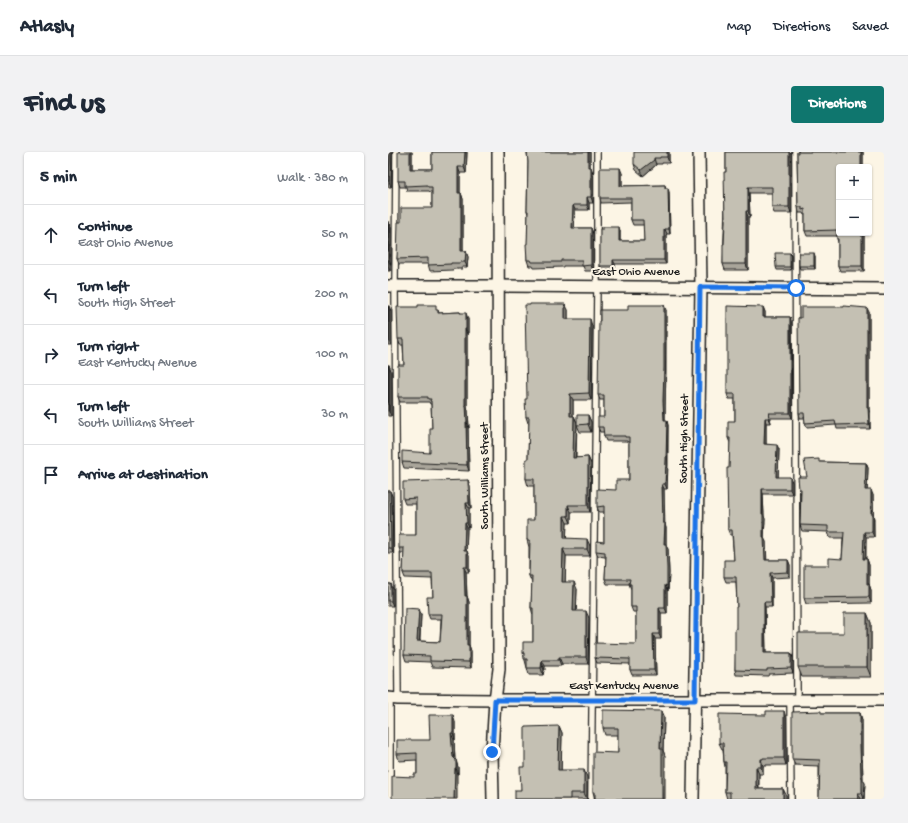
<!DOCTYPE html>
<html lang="en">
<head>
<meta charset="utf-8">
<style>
  body { margin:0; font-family:"Gochi Hand",sans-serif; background:#f2f2f3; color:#1f2937 }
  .controls { position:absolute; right:12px; top:12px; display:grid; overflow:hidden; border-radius:4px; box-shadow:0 1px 3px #0004 }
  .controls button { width:36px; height:36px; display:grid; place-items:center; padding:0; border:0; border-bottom:1px solid #e0e1e3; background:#fff; color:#1f2937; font:20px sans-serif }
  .stop { position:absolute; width:12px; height:12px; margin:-9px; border:3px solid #1a73e8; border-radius:50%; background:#fff }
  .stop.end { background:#1a73e8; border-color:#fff; box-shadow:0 1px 4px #0008 }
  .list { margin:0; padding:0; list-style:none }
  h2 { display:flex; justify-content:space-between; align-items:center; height:52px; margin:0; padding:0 16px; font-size:17px }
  h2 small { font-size:13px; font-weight:400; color:#747a83 }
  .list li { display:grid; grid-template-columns:26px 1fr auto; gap:12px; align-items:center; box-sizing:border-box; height:60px; padding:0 16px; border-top:1px solid #e0e1e3 }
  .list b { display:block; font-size:15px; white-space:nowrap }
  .list p { margin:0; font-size:13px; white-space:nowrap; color:#747a83 }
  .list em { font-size:13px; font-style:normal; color:#747a83 }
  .icon { flex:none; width:22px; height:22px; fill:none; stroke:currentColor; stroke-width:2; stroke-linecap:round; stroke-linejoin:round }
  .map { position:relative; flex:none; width:496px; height:647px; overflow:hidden; border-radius:4px }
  header { display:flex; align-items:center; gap:24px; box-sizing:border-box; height:56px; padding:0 20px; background:#fff; border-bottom:1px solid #e0e1e3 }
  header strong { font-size:19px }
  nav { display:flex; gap:22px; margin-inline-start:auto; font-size:14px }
  .intro { display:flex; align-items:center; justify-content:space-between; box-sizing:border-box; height:96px; padding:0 24px }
  h1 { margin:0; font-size:28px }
  .button { padding:10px 18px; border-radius:4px; background:#0f766e; color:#fff; font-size:14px; font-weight:700 }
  main { display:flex; gap:24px; padding:0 24px }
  aside { flex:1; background:#fff; border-radius:4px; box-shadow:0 1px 3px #0004 }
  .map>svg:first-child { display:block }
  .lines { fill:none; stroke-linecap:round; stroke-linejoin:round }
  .service-casing { stroke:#1c1c1c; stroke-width:8 }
  .minor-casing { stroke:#1c1c1c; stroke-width:14 }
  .service { stroke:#fcf5e5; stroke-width:5.5 }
  .minor { stroke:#fcf5e5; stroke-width:11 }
  .wall { fill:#a9a59a; stroke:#1c1c1c }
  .shaded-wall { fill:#89867d; stroke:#1c1c1c }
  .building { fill:#c4c0b3; stroke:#1c1c1c }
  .route { stroke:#1a73e8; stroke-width:5 }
  .labels { text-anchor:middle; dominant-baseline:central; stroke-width:4; stroke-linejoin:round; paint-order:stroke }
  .street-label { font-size:12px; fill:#1c1c1c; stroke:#fcf5e5 }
</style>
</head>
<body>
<header>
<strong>Atlasly</strong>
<nav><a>Map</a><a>Directions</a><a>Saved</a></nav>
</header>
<div class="intro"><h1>Find us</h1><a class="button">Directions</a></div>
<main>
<aside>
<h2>5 min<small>Walk · 380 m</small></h2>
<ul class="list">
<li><svg class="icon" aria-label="ahead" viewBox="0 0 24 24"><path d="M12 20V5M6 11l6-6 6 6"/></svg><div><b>Continue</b><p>East Ohio Avenue</p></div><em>50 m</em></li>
<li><svg class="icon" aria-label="left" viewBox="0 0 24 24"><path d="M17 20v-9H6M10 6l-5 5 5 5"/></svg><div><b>Turn left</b><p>South High Street</p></div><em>200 m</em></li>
<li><svg class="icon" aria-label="right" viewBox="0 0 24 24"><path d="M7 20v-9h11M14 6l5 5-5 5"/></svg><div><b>Turn right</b><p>East Kentucky Avenue</p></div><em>100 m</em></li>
<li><svg class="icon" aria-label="left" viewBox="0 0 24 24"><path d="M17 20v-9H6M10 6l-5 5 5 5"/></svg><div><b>Turn left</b><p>South Williams Street</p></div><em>30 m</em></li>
<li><svg class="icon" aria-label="arrive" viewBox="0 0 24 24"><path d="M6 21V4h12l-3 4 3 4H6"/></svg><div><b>Arrive at destination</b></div></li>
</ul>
</aside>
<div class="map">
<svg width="496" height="647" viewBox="0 0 496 647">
  <rect width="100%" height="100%" fill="#fcf5e5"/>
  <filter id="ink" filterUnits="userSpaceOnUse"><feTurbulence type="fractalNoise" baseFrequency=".025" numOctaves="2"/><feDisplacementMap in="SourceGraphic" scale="8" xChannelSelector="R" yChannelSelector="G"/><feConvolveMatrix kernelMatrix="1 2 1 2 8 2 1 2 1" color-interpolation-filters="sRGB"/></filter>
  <g filter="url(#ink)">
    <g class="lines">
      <g class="service-casing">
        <g id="service">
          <polyline points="8,0 7,134 10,547"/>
          <polyline points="407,0 409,548"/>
          <polyline points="2,546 2,647"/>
          <polyline points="402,548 403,647"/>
          <polyline points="203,647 209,134 209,0"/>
        </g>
      </g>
      <g class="minor-casing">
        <g id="minor">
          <polyline points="0,134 110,134 496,137"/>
          <polyline points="0,546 10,547 107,548 496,548"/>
          <polyline points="105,647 104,600 107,548 111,517 110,0"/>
          <polyline points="305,647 313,135 311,0"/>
        </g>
      </g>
      <use href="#service" class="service"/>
      <use href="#minor" class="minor"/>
    </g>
    <g class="wall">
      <polygon points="0,0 4,0 3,35 0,35"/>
      <polygon points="24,0 24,17 44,17 44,0 79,0 78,21 72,21 72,41 73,41 75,47 75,99 78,99 80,105 79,115 74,115 74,117 65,117 65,118 42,119 40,112 11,112 9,107 13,70 44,56 44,40 42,40 41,39 19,39 18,35 12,35 10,29"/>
      <polygon points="139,0 202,0 202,15 205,21 205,51 201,51 201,58 187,58 186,76 203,76 205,82 205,119 197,119 195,114 175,114 175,115 146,116 145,114 141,114 139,108 140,62 139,59 140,10"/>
      <polygon points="281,0 281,11 274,11 274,12 268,12 268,13 255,24 248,18 246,12"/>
      <polygon points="338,0 402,0 403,1 403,61 386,61 384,55 384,41 361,41 362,65 360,65 360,118 337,118 335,112 338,20"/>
      <polygon points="409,0 475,0 475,15 451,15 476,81 476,119 452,119 450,114 450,90 449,87 449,84 419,84 417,79 417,63 416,63 415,61 411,61 410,55"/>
      <polygon points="234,21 234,34 277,33 278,36 281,40 282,82 279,82 278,83 278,112 227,112 227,119 213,119 212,114 232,79 232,89 256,89 256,73 245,73 243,68 243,50 213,51 212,46"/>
      <polygon points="0,70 1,70 3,76 3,112 2,112 2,119 0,119"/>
      <polygon points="402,101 403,104 403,118 389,118 388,115"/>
      <polygon points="427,104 427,117 412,117 411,114"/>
      <polygon points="177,152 180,158 180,167 204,174 203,248 185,248 185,264 186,264 189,271 188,306 200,305 203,312 202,360 183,360 183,371 179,371 178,386 202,394 202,404 178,404 177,430 189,437 188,459 201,466 200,512 174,512 173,514 157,514 155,523 141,523 135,501 145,490 145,463 143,456 144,431 141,424 141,395 139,388 146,368 146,334 140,334 138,327 140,307 141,271 140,271 138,265"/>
      <polygon points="0,154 3,159 3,193 0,193"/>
      <polygon points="375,155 377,160 377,165 402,165 403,170 404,266 382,266 383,271 378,271 378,292 391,297 390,325 404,330 404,342 375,342 376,364 377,367 376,386 378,390 378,408 400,408 402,413 402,425 384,426 384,455 377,455 378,501 403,501 405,506 405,521 381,522 380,524 348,523 347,518 349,455 348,430 338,430 336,425 346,408 344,383 342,383 340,378 342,291 340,286 347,269 347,247 341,247 339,242"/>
      <polygon points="50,158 51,161 72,160 73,161 80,167 80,182 79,182 79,254 80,259 81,276 80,276 81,319 16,316 14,310 42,301 44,276 43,252 42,252 41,250 12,250 10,245 16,213 15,193 12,193 10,187"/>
      <polygon points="278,158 278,221 277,254 277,268 280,273 280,313 279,337 276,337 276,371 278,376 278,394 280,397 281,421 280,439 279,438 279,461 273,461 273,487 267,487 268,523 244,523 242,518 242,512 209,511 207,506 248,492 248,460 245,460 243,455 243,437 241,432 219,432 217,427 218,407 217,405 210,404 208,399 216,390 216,360 211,360 209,355 228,338 241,328 241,290 239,290 239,289 218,289 216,284 216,280 212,280 210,275 216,265 216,248 212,248 210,243"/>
      <polygon points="481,160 481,258 482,261 482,277 449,277 448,273 419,275 417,271 417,266 412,266 411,261"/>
      <polygon points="0,213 1,213 3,219 3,264 0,264"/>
      <polygon points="200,263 203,270 203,280 192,280 189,273"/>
      <polygon points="432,310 478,311 480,316 479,338 485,343 485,364 486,366 486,385 478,385 478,407 479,407 481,413 481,432 483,438 483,451 418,452 416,446 441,413 454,407 455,386 442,386 440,380 414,379 412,373 413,342 411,337 419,325"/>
      <polygon points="80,328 82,334 83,356 81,356 81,376 79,376 78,399 81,404 81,420 78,420 79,444 81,450 81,493 83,499 83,516 44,515 42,510 18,509 16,503 33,462 32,489 52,490 53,467 42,467 40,462 45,445 44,427 17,426 15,421 16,401 13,401 11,396 28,383 28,352 17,352 15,347"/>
      <polygon points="0,339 2,339 4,344 5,401 0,401"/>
      <polygon points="0,432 3,432 5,437 5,454 0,454"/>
      <polygon points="479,461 483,471 483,525 414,525 410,515 456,481"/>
      <polygon points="434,561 472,561 474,568 474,600 475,628 477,631 476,647 431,647 431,614 407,613 404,607"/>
      <polygon points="276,566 275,598 277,604 207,647 205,640 230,601 230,583 217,583 215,576"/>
      <polygon points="398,566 398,613 378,613 378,614 375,614 375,622 371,622 371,637 395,637 398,643 398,647 339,647 337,640 337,615 336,610 335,597 334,597 331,591"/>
      <polygon points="67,570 67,588 66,588 67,607 70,615 70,622 26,625 29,622 29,608 11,609 9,602 42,588"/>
      <polygon points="171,574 174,581 173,618 199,625 199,647 127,647 133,638 137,615"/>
    </g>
    <g class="shaded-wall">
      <polygon points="2,0 4,0 3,35 1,29"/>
      <polygon points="22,0 24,0 24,23 22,17"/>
      <polygon points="77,0 79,0 78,21 76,15"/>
      <polygon points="200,0 202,0 202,21 200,15"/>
      <polygon points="279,0 281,0 281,11 279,5"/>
      <polygon points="401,0 402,0 403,1 403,61 401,55"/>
      <rect x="473" y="0" width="2" height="15"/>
      <polygon points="266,6 268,13 255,24 253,18"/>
      <polygon points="70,15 72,21 72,47 70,41"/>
      <polygon points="203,15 205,21 205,51 203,45"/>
      <polygon points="232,16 234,21 234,39 232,34"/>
      <polygon points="360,35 361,41 362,65 360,59"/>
      <polygon points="280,36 281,40 282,82 281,77"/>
      <polygon points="73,41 75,47 75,105 73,99"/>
      <polygon points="199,45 201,51 201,58 199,53"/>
      <polygon points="185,53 187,58 186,81 184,76"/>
      <polygon points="358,59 360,65 360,118 358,112"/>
      <polygon points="1,70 3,76 3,112 1,107"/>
      <polygon points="231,75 232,79 232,94 231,89"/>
      <polygon points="203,76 205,82 205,119 203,113"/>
      <polygon points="277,77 279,82 278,83 278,112 276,108 276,78"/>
      <polygon points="474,81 476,81 476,119 474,114"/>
      <polygon points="78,99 80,105 79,115 77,110"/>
      <polygon points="402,101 403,104 403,118 402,115"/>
      <polygon points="426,101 427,104 427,117 426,114"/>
      <polygon points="0,107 2,112 2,119 0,114"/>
      <polygon points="225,108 227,112 227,119 225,114"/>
      <polygon points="177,152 180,158 180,174 177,167"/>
      <polygon points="276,153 278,158 277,273 276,268 275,249"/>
      <polygon points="1,154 3,159 3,193 1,188"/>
      <polygon points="375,155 377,160 377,170 375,165"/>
      <polygon points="479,156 481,160 481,258 482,261 482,277 481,272 479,256"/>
      <polygon points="78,161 80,167 80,182 78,177"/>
      <polygon points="402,165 403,170 404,266 402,261"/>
      <polygon points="202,167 204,174 203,248 201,241"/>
      <polygon points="77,177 79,182 79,254 80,259 81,276 79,270 77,253"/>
      <polygon points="1,213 3,219 3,264 1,259"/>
      <polygon points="182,242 185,248 185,271 182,264"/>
      <polygon points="381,261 383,271 381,266"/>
      <polygon points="200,263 203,270 203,280 200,272"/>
      <polygon points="186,264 189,271 187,313 185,306"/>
      <polygon points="377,266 378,271 378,297 376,292"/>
      <polygon points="279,268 280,273 279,337 277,332"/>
      <polygon points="78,270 80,276 81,319 79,313"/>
      <polygon points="389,293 391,297 390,330 388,325"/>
      <polygon points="200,305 203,312 202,360 200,353"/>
      <polygon points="478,311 480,316 479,343 477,338"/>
      <polygon points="402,325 404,330 404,342 402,337"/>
      <polygon points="80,328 82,334 83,356 81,351"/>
      <polygon points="274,332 276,337 277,376 275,371"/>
      <polygon points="374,337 375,342 376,364 377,367 376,386 378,390 379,413 377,408 375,385"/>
      <polygon points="483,338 485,343 486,385 484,380"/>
      <polygon points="2,339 4,344 5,401 3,396"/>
      <polygon points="78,351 81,356 81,376 79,371"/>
      <polygon points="180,353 183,360 183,371 180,364"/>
      <polygon points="176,364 179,371 178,393 176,386"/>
      <polygon points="77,371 79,376 78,405 76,399"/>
      <polygon points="277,371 278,376 278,394 280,397 281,421 280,439 279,434 276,392"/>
      <polygon points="476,380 478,385 477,412 475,407"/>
      <polygon points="199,387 202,394 202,404 199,397"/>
      <polygon points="175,397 178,404 177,437 174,430"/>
      <polygon points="79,399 81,404 81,420 79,415"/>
      <polygon points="479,407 481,413 481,438 479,432"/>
      <polygon points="400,408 402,413 402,425 400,420"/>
      <polygon points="76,415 78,420 79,450 77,444"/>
      <polygon points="382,421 384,426 384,455 383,450"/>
      <polygon points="186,430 189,437 188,466 185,459"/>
      <polygon points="3,432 5,437 5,454 3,449"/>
      <polygon points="481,432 483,438 483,451 481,445"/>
      <polygon points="277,433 279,438 279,461 277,456"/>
      <polygon points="79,444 81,450 81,499 79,493"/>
      <polygon points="376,450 377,455 378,506 376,501"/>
      <polygon points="271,456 273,461 273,487 271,482"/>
      <polygon points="31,457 33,462 31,495 29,489"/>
      <polygon points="198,459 201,466 200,512 198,505"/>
      <polygon points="479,461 483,471 483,525 479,515"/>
      <polygon points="265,482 267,487 268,523 266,518"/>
      <polygon points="81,493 83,499 83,516 81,510"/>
      <polygon points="403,501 405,506 405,521 403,516"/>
      <polygon points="171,505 174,512 173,514 171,508"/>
      <polygon points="154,508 157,514 157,518 154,511"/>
      <polygon points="153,511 156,518 155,523 153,516"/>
      <polygon points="273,559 276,566 275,598 277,604 277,647 274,647 272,597"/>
      <polygon points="396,559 398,566 398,613 396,606"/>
      <polygon points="472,561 474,568 474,600 475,628 477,631 476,647 474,641 473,625 472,593"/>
      <polygon points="65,563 67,570 67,588 65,581"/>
      <polygon points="171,574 174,581 173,625 170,618"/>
      <polygon points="63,581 66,588 67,612 65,605"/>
      <polygon points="373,607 375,614 375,622 373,615"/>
      <polygon points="68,608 70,615 70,622 68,616"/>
      <polygon points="368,615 371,622 370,644 368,637"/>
      <polygon points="67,616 69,622 69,647 66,647"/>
      <polygon points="196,618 199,625 199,647 196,641"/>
      <polygon points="395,637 398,643 398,647 395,647"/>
      <polygon points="470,641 473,647 470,647"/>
    </g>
    <g class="building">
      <polygon points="0,0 2,0 1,29 0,29"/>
      <polygon points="10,0 22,0 22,17 44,17 44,0 77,0 76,15 70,15 70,41 73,41 73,99 78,99 77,110 72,110 72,111 63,111 63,112 40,113 40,106 9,107 10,70 13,70 13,56 44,56 44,35 40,35 39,33 17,34 17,29 10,29"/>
      <polygon points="139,0 200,0 200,15 203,15 203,45 199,45 199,53 185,53 184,76 203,76 203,113 194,114 194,108 173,108 173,110 144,110 143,108 139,108 138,92 139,92 140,59 139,59 140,10"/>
      <polygon points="246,0 279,0 279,5 272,5 272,6 266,6 266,8 253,18 246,12"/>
      <polygon points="338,0 401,0 401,55 384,55 384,35 360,35 360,59 358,59 358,112 335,112 335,92 336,92 337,69 336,20 338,20"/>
      <polygon points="409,0 473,0 473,15 451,15 451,81 474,81 474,114 450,114 450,87 449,87 449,78 417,79 417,57 414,58 414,55 410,55"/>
      <polygon points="212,16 232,16 232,34 277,33 277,36 280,36 281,77 277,77 276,78 276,108 225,108 225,114 212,114 212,77 215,77 215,75 231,75 231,89 256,89 255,68 243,68 243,46 212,46"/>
      <rect x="0" y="70" width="1" height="37"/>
      <polygon points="387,101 402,101 402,115 388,115"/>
      <rect x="411" y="101" width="15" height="13"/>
      <polygon points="142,152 177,152 177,167 202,167 201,241 182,242 182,264 186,264 185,306 200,305 200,353 180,353 180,364 176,364 176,386 199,387 199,397 175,397 174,430 186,430 185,459 198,459 198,505 171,505 171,508 154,508 153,516 139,516 139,507 136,507 136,501 135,501 135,490 145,490 145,456 143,456 144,424 141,424 142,388 139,388 139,368 146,368 146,327 138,327 138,307 140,307 141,265 138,265 137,247 139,247 137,153 142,153"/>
      <polygon points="30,153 48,153 48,158 50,158 50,161 72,160 72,161 78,161 78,177 77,177 77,253 78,253 79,270 78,270 79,313 14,310 14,299 42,301 42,276 44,276 43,249 42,249 43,247 40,247 40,245 10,245 10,213 16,213 15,187 10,187 9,155 30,155"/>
      <polygon points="240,153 276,153 276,216 275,249 276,268 279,268 278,308 277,332 274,332 275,371 277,371 276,392 278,392 279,416 279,434 277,433 277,456 271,456 271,482 265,482 266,518 242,518 242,507 207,506 207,491 248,492 248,455 243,455 243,432 241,432 242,427 217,427 218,404 217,404 217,400 208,399 208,389 216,390 216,354 209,355 209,337 228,338 228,328 241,328 241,285 237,285 237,284 216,284 215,275 210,275 210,265 216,265 216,243 210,243 211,169 212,169 212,158 240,158"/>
      <rect x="0" y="154" width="1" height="34"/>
      <polygon points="339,154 375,155 375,165 402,165 402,261 381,261 381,266 377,266 376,292 389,293 388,325 402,325 402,337 374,337 374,362 375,362 375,385 376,385 377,408 400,408 400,420 382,421 383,450 376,450 376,501 403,501 403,516 379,517 379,519 347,518 347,477 348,477 348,455 349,455 348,425 336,425 336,408 346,408 344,378 340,378 339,316 341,316 342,286 340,286 340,269 347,269 347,242 339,242"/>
      <polygon points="456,154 479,156 479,256 480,256 481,272 448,273 447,269 417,271 416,261 411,261 410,166 413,166 413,155 456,155"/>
      <rect x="0" y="213" width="1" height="46"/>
      <polygon points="189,263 200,263 200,272 189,273"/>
      <polygon points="431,307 431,310 478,311 477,338 483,338 483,361 484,361 484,380 476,380 475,407 479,407 479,432 481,432 481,445 416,446 416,413 441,413 441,406 454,407 456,380 440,380 440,374 412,373 413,337 411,337 410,325 419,325 416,308"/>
      <polygon points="80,328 81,351 78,351 79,371 77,371 76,399 79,399 79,415 76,415 77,444 79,444 79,493 81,493 81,510 42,509 42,504 16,503 17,456 31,457 29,489 52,490 54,462 40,462 39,445 45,445 44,421 15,421 16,396 11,396 11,383 28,383 28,346 15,347 15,330"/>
      <polygon points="0,339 2,339 3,396 0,396"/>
      <rect x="0" y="432" width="3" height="17"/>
      <polygon points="456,461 479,461 479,515 410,515 410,481 456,481"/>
      <polygon points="215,558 273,559 272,597 274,597 274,647 207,647 207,640 205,640 205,600 230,601 230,576 215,576"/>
      <polygon points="378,559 396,559 396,606 375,606 375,607 373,607 373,615 368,615 368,637 395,637 395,647 342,647 342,640 337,640 338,610 336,610 335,591 331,591 331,562 378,563"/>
      <polygon points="433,559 433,561 472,561 472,593 473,625 474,625 474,641 470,641 470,647 431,647 432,608 404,607 404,560"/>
      <polygon points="41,563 65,563 65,581 63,581 65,605 68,608 68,616 67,616 66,647 4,647 4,624 26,625 26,622 29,622 29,601 9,602 9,588 42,588"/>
      <polygon points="171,574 170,618 196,618 196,641 182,641 182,647 127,647 127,638 133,638 132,615 137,615 137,575"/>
    </g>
  </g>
  <g class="lines" filter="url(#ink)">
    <polyline class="route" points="104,600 107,548 307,548 312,135 408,136"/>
  </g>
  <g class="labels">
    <g class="street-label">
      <text x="248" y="121">East Ohio Avenue</text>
      <text transform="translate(297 287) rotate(-89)">South High Street</text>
      <text transform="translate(98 324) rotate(-90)">South Williams Street</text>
      <text x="236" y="535">East Kentucky Avenue</text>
    </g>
  </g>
</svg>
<div class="controls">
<button>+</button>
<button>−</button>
</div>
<div class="stop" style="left:408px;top:136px"></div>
<div class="stop end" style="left:104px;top:600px"></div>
</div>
</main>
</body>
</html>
